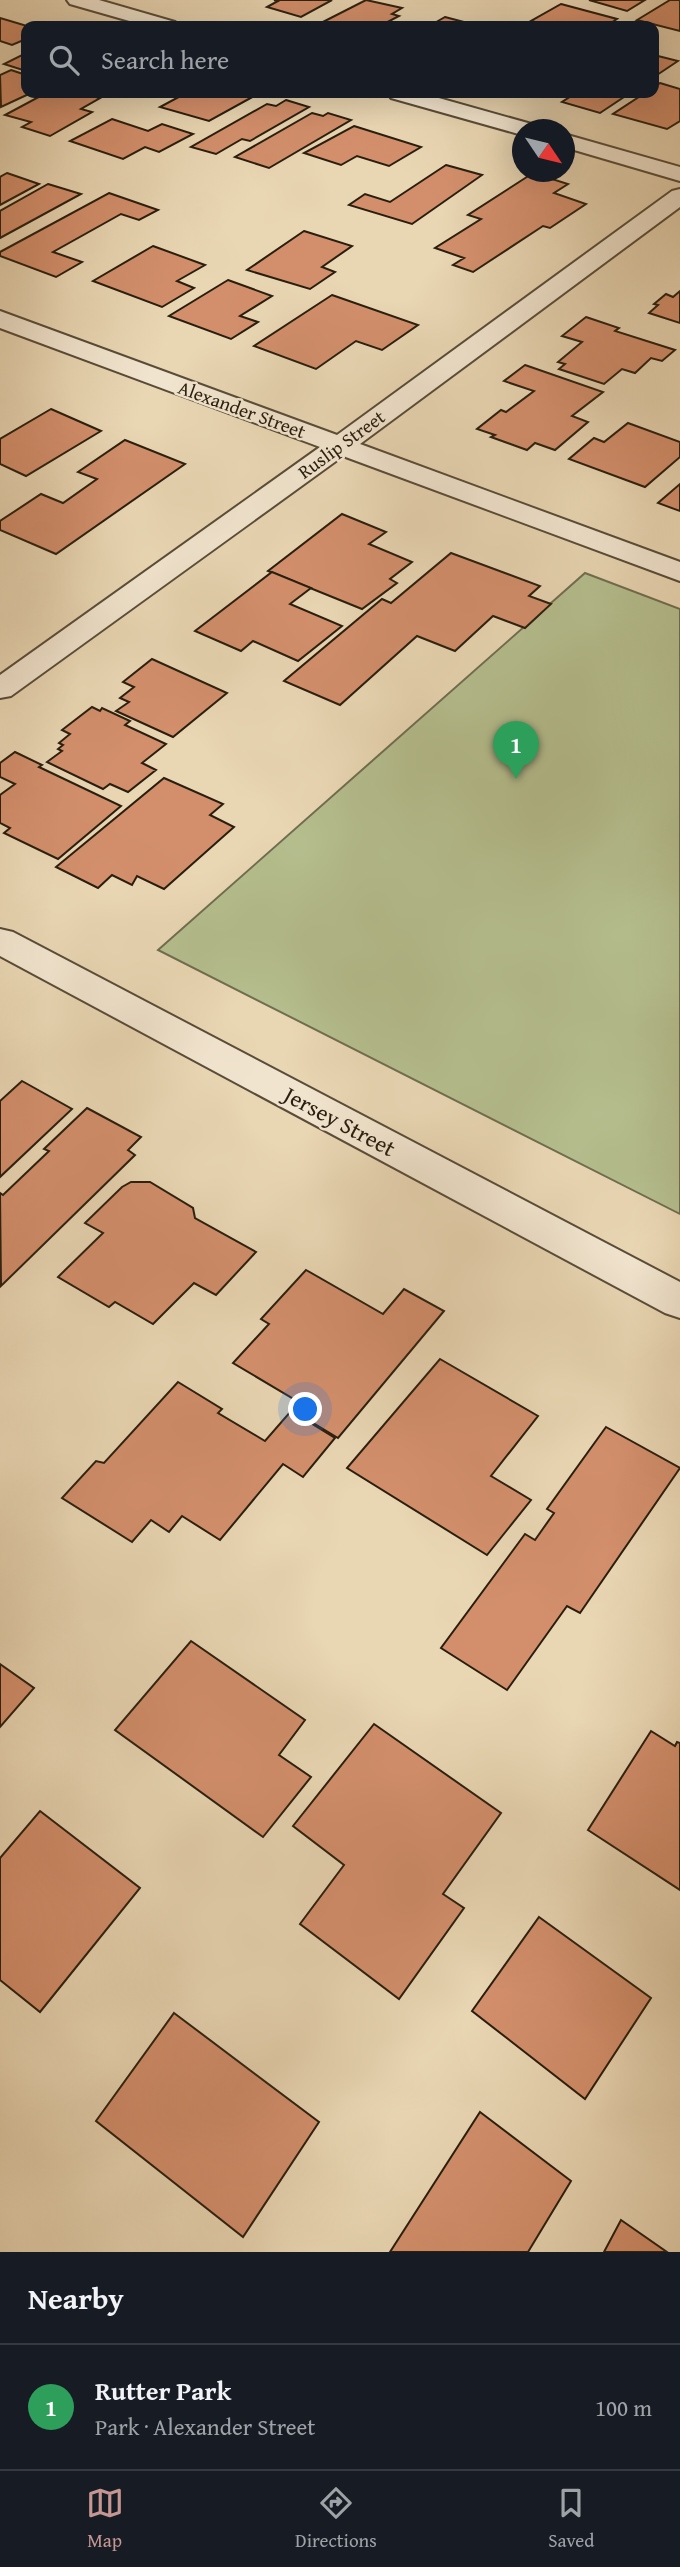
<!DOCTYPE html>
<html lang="en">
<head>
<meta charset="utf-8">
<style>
  body { margin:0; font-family:"Gentium Book Plus",serif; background:#20242c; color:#f1f3f6 }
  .compass { position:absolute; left:512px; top:119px; width:63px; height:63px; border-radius:50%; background:#171b24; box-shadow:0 7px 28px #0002; rotate:125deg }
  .you { position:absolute; left:306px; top:1410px; width:24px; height:24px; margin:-18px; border:5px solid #fff; border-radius:50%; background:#1a73e8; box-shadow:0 0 0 10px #1a73e833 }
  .badge { display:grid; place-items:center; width:46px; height:46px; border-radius:50%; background:#c59692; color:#fff; font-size:23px; font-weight:700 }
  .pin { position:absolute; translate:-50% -58px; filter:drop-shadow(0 2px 4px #0008) }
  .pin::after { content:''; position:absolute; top:37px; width:24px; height:21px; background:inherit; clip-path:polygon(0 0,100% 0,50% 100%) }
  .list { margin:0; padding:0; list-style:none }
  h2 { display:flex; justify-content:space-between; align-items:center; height:91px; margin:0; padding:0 28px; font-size:30px }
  h2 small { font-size:23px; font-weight:400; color:#9ea1a6 }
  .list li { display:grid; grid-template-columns:46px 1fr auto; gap:21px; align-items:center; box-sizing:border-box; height:126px; padding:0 28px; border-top:2px solid #363941 }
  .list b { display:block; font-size:26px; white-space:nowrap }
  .list p { margin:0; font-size:23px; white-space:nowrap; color:#9ea1a6 }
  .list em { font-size:23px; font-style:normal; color:#9ea1a6 }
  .icon { flex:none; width:38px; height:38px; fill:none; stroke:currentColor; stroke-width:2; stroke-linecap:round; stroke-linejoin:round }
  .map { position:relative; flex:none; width:680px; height:2252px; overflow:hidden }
  .search { position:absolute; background:#171b24; box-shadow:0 7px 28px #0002; left:21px; right:21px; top:21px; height:77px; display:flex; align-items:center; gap:18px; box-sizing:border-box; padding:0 24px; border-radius:14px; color:#9ea1a6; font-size:26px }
  .sheet { height:217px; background:#171b24 }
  nav { display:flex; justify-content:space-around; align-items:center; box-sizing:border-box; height:98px; border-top:2px solid #363941; background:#171b24; font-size:19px; color:#9ea1a6 }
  nav a { display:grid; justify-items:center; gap:4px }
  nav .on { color:#c59692 }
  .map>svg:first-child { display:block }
  .green { fill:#b5be8e; stroke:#6f6e4e; stroke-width:2 }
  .building { fill:#d38f6c; stroke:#291e0f; stroke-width:2 }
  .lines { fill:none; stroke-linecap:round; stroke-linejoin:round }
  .street-casing { stroke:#594c38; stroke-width:4 }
  .street { fill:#f1e4ce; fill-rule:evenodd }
  .labels { text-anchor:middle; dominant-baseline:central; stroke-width:5; stroke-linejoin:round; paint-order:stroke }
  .far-street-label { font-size:19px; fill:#291e0f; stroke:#f1e4ce }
  .street-label { font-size:23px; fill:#291e0f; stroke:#f1e4ce }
</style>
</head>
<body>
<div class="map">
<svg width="680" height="2252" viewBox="0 0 680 2252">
  <rect width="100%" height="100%" fill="#e9d6b3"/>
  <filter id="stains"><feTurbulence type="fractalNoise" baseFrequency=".00286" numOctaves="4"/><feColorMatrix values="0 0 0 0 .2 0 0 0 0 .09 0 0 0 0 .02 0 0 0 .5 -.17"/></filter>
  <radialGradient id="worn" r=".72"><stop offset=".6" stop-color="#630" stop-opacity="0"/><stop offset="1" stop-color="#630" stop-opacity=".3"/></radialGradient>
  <polygon class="green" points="585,573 680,609 680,1214 158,950"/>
  <g class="building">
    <polygon points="274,0 332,0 301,17 267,7 278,1"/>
    <polygon points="366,0 402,8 392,14 399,16 380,26 315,26"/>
    <polygon points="589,0 645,0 627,11"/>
    <polygon points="670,0 680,0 680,31 637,20"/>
    <polygon points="561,4 617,19 606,26 551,26 531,21"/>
    <polygon points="445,17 479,26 412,26 421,22 431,25"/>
    <polygon points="0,18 27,26 26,39 12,45 0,41"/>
    <polygon points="26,53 26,71 4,64"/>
    <polygon points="654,55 678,61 654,77"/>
    <polygon points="11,70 26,75 26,93 31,93 1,107 0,75"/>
    <polygon points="660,83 680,89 680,121 667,129 613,114 645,93 654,93 654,87"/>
    <polygon points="46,93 80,93 100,98 81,109 92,112 50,136 22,127 31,122 5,115"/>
    <polygon points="186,93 250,93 256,95 209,121 160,107"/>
    <polygon points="576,93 630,93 600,113 562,102"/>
    <polygon points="286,100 309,107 250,141 242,139 216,154 191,147 267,104 276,106"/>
    <polygon points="312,113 323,116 328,113 351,120 269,168 235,157"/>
    <polygon points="112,119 148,131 162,124 193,134 159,152 145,147 123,159 70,141"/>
    <polygon points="354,126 421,147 389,166 357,156 341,165 304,153"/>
    <polygon points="446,165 482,175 412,224 349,205 365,194 390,202"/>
    <polygon points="7,173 39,184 0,205 0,177"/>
    <polygon points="533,173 568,184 554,193 586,204 550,228 543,226 473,272 453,265 464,258 435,248 481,219 468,215"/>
    <polygon points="48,184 81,194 0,238 0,211"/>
    <polygon points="109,193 158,210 139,220 121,214 53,252 82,262 56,277 0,256 0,252"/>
    <polygon points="304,231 352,246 322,267 335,272 310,289 247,270"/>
    <polygon points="153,246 205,265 177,281 194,288 162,307 93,281"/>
    <polygon points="228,280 272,296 240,316 258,322 231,339 169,316"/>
    <polygon points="680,291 680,323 649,313 658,305 654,304 666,294 673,297"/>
    <polygon points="332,295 418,325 382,350 356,341 316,369 254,346"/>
    <polygon points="586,317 619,328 615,331 675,350 662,361 651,358 635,373 622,369 604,384 559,369 565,364 558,362 582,342 562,336"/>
    <polygon points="525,365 603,392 572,416 588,422 555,450 535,443 527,450 491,437 495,435 477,429 501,410 506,412 534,391 504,381"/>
    <polygon points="51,409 101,431 26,476 0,464 0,439"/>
    <polygon points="628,423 680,442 680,457 645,487 569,459 594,438 604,442"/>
    <polygon points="125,440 185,464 56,554 0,530 0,521 41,494 63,503 97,479 78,472"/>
    <polygon points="680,484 680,511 658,503"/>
    <polygon points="342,514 386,532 369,544 412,562 390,579 397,583 362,609 268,571"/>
    <polygon points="451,553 540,586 529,596 551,604 525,628 493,616 455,651 417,636 340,705 284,681 382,599 391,603"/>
    <polygon points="272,572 311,588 290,604 342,626 298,661 253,641 241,651 195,631"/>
    <polygon points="152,659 227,693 173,737 116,711 129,702 120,698 134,687 123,682"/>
    <polygon points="92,707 100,711 102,708 130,721 125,725 166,744 142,763 156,770 128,792 110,784 103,789 47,762 62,751 58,749 63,745 59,743 70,734 62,730"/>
    <polygon points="15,752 42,765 39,767 121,806 58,859 4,833 10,828 0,823 0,795 15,784 0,777 0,763"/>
    <polygon points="164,778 223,804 210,815 234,827 164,889 137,876 132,885 112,875 98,888 56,867"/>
    <polygon points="22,1081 72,1109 0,1177 0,1101"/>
    <polygon points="87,1108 141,1137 128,1150 135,1155 1,1286 0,1193 3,1195 49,1151 44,1149"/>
    <polygon points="131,1182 150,1182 193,1208 195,1218 256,1252 216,1295 194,1283 153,1324 115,1302 109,1307 58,1277 103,1233 85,1223 122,1187"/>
    <polygon points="306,1270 383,1314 404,1289 444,1311 338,1438 305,1418 312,1410 233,1363 269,1324 261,1319"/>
    <polygon points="440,1359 538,1416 491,1476 531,1500 487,1555 347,1468"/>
    <polygon points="178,1382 222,1409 218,1413 265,1441 291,1411 335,1438 303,1477 283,1464 220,1540 182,1516 169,1532 151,1520 132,1542 62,1498 96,1461 104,1463"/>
    <polygon points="606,1427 680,1468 580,1613 567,1606 507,1690 441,1648 525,1534 535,1540 554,1513 547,1509"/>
    <polygon points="191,1641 305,1720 279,1755 311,1777 263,1837 115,1730"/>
    <polygon points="0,1664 34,1688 0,1727"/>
    <polygon points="374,1724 501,1813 443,1894 464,1908 399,1999 300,1924 344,1865 293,1826"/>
    <polygon points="651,1731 675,1746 677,1742 680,1743 680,1890 588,1830"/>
    <polygon points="40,1811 140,1888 40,2012 0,1980 0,1858"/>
    <polygon points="539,1917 651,1998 585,2099 472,2011"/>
    <polygon points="174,2013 319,2122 243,2237 96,2121"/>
    <polygon points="480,2112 571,2181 528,2252 390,2252"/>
    <polygon points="621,2220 667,2252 604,2252"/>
  </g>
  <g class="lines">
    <g class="street-casing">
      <g id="street">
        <polygon points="67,0 99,0 175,22 178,26 147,26 70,4"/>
        <polygon points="388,93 421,93 535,125 538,130 522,130 522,135 391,98"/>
        <polygon points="564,134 680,167 680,181 564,147"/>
        <polygon points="680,189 680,207 360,444 680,562 680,581 343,456 11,696 0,698 0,675 320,447 0,328 0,311 337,435 672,191"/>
        <polygon points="0,929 13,932 680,1282 680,1318 665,1313 0,956"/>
      </g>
    </g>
    <use href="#street" class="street"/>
  </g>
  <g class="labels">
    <g class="far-street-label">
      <text transform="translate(242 409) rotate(20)">Alexander Street</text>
      <text transform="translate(341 444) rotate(-36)">Ruslip Street</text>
    </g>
    <g class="street-label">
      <text transform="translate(340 1121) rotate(28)">Jersey Street</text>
    </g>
  </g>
  <rect width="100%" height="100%" filter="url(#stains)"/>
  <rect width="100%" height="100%" fill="url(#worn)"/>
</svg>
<svg class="compass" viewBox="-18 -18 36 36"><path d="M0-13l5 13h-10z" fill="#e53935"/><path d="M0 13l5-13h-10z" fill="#9ea1a6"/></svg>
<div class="you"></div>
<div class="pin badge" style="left:516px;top:779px;background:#2e9e5b">1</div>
<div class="search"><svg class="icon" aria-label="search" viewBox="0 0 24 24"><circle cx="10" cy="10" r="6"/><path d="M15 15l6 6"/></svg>Search here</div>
</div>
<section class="sheet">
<h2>Nearby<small></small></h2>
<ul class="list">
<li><span class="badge" style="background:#2e9e5b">1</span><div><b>Rutter Park</b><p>Park · Alexander Street</p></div><em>100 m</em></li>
</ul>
</section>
<nav>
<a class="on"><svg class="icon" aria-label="map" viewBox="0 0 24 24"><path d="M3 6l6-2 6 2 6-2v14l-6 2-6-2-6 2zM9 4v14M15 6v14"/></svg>Map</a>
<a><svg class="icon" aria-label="directions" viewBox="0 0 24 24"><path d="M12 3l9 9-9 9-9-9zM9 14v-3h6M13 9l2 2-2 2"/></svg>Directions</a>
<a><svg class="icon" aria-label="saved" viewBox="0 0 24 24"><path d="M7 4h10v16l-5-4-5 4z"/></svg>Saved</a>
</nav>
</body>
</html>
